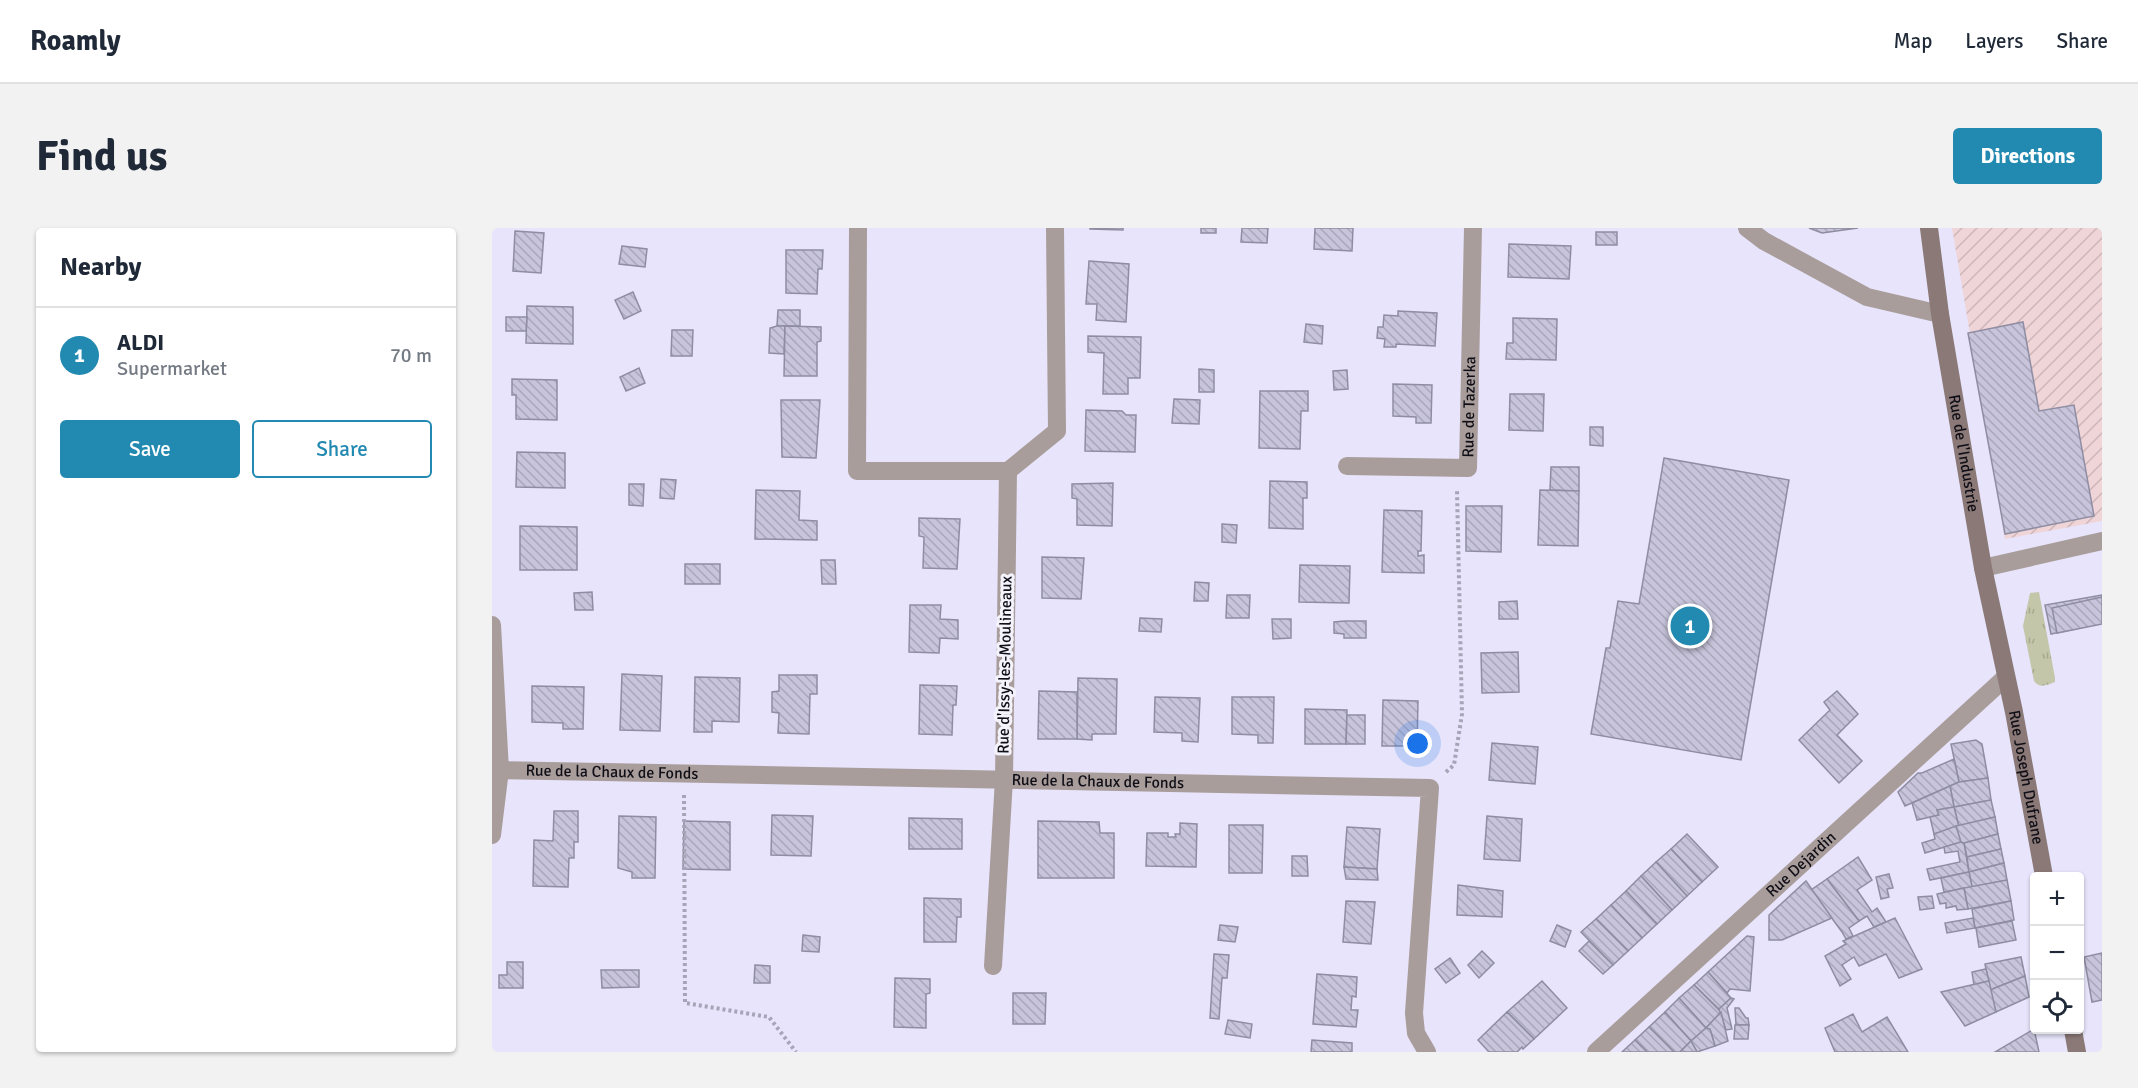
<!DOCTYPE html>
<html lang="en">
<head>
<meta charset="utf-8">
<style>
  body { margin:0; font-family:Signika,sans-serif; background:#f2f2f3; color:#1f2937 }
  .controls { position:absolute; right:18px; bottom:18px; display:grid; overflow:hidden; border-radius:6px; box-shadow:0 2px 4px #0004 }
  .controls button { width:54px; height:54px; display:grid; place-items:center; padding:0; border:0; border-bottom:2px solid #e0e1e3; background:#fff; color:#1f2937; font:30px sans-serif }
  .you { position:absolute; left:926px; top:516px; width:21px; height:21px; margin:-15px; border:4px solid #fff; border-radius:50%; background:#1a73e8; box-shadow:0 0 0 9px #1a73e833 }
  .badge { display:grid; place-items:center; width:39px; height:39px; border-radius:50%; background:#2289b1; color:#fff; font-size:20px; font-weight:700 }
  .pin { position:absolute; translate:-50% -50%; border:3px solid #fff; box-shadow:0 2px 6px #0006 }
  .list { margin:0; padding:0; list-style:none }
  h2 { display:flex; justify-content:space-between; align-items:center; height:78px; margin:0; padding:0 24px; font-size:26px }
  h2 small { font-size:20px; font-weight:400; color:#747a83 }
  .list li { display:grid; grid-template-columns:39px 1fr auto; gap:18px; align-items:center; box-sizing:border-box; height:96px; padding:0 24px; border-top:2px solid #e0e1e3 }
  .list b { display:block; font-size:22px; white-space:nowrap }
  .list p { margin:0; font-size:20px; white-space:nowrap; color:#747a83 }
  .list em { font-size:20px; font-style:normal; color:#747a83 }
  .actions { display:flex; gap:12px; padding:18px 24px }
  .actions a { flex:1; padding:14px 0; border:2px solid #2289b1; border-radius:6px; text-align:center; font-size:21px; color:#2289b1 }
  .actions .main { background:#2289b1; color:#fff }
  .icon { flex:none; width:33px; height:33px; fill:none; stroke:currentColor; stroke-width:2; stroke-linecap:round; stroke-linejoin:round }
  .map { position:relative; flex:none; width:1610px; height:824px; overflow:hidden; border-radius:6px }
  header { display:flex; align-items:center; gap:36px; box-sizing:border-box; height:84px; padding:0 30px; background:#fff; border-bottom:2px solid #e0e1e3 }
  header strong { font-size:28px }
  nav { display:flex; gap:33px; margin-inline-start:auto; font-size:21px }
  .intro { display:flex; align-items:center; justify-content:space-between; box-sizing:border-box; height:144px; padding:0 36px }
  h1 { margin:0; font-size:42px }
  .button { padding:15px 27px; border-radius:6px; background:#2289b1; color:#fff; font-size:21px; font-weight:700 }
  main { display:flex; gap:36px; padding:0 36px }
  aside { flex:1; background:#fff; border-radius:6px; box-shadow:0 2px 4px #0004 }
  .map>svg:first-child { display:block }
  .industrial { fill:url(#industrial-furrows) }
  .grass { fill:url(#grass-tufts) }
  .building { fill:url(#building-back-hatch); stroke:#8f8da2; stroke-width:1.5 }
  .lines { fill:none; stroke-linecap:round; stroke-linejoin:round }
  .path { stroke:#a6a4b6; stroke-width:4; stroke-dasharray:3 3; stroke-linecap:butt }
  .street { stroke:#a99d9b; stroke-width:18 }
  .secondary { stroke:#8a7977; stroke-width:18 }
  .labels { text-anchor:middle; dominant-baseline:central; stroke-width:6; stroke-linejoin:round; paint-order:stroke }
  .street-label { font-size:16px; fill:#100f17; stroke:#f4f3fc }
</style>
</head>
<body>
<header>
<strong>Roamly</strong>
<nav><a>Map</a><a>Layers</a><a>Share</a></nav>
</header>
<div class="intro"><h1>Find us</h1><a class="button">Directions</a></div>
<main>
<aside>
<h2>Nearby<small></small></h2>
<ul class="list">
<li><span class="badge">1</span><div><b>ALDI</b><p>Supermarket</p></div><em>70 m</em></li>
</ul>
<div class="actions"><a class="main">Save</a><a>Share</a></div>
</aside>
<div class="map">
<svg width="1610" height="824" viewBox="0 0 1610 824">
  <defs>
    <pattern id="industrial-furrows" width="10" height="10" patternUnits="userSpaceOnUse" patternTransform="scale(1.5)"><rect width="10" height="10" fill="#f0d5d8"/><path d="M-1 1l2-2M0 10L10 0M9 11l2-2" fill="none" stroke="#cdb6b9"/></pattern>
    <pattern id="grass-tufts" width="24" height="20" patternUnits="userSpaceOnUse" patternTransform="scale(1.5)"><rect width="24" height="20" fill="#c3c6a8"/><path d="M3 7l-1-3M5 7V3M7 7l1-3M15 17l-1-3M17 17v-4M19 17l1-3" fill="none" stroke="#a6a990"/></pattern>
    <pattern id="building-back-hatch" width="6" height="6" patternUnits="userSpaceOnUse" patternTransform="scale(1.5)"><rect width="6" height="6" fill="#c7c4db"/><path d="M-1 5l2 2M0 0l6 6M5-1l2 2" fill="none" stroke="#aaa7bb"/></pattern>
  </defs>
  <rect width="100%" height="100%" fill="#e7e4fb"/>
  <polygon class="industrial" points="1460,0 1610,0 1610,293 1513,311"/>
  <path class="grass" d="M1547,364L1563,450V454C1555,457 1548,461 1542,453L1531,398L1538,365Z"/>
  <g class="building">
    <polygon points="598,0 631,0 631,2 598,1"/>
    <rect x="709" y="0" width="15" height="5"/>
    <polygon points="750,0 776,0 775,15 749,14"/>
    <polygon points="823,0 861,0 860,23 822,21"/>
    <polygon points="1317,0 1366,0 1330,5"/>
    <polygon points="23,3 52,5 49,45 21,43"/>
    <rect x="1104" y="4" width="21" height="13"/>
    <polygon points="1017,16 1079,18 1077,51 1016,49"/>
    <polygon points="130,18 155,21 153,39 127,36"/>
    <polygon points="294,22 331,22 330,41 326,41 325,66 294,65"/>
    <polygon points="597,33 637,36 634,94 604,92 605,76 594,76"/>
    <polygon points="141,64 149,83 132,91 123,72"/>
    <polygon points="35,78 81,79 81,116 34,115"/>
    <polygon points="286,82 308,82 308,98 285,98"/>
    <polygon points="906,83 945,85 943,118 904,116 904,119 892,119 893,111 885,110 886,99 891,99 892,87 906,88"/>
    <polygon points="14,89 35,89 34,103 14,103"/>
    <polygon points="1021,90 1065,91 1064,132 1014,131 1015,115 1021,115"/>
    <polygon points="1531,94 1547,183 1582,177 1602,288 1513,306 1476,105"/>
    <polygon points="814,96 831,98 830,116 812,114"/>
    <polygon points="285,98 293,98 292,126 277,125 278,100"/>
    <polygon points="293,98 329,99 329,113 325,114 325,148 292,148"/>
    <polygon points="180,102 201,102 200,128 179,128"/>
    <polygon points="596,108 649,109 648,150 636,150 636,166 611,166 612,125 596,124"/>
    <polygon points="147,140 153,155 134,163 128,149"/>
    <polygon points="707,141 722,142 722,164 707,164"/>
    <polygon points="855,142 856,161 842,162 841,143"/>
    <polygon points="20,151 65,152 65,192 24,191 24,167 20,167"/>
    <polygon points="901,156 940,157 939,195 924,195 924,189 901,188"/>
    <polygon points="768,163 816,163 816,183 809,183 808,221 767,220"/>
    <polygon points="1018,166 1052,166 1051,203 1017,202"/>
    <polygon points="682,171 708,172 707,196 680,195"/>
    <polygon points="289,172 328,172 324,230 290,229"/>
    <polygon points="594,182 630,183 634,187 644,187 643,224 593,223"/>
    <polygon points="1098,199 1111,199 1111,218 1098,217"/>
    <polygon points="25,224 73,225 73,260 24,259"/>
    <polygon points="1172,230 1297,252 1249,532 1099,506 1114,420 1118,420 1126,373 1147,376"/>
    <polygon points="1059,239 1087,239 1087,263 1058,262"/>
    <polygon points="169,251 184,252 182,271 168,270"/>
    <polygon points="778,253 815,254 815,270 811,270 811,301 777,300"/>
    <polygon points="621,255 620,298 585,297 585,271 580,270 580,256"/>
    <polygon points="137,256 152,256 151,278 137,277"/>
    <polygon points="264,262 308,263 307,292 325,293 325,312 263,311"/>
    <polygon points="1048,262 1087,263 1086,318 1046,317"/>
    <polygon points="974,278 1010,278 1009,324 974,323"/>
    <polygon points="892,282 930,283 929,323 926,323 926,328 932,327 932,345 890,344"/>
    <polygon points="427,290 468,291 465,341 431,340 432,309 427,308"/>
    <polygon points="730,296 745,297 744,315 730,314"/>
    <polygon points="28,298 85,299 85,342 28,342"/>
    <polygon points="550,329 592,330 589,371 550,370"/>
    <polygon points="329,332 343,332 344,356 330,356"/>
    <rect x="193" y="336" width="35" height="20"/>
    <polygon points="808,337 858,338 857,375 807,374"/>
    <polygon points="703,354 717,355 716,373 702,373"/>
    <polygon points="100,364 101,382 83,382 82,365"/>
    <polygon points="735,367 758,367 757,390 734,390"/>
    <polygon points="1610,367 1610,395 1559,406 1553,377"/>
    <polygon points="1610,369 1610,396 1565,405 1560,380"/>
    <polygon points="1025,373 1026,391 1007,391 1007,374"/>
    <polygon points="418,377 449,377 448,391 466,392 466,411 448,410 447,425 417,424"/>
    <polygon points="648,390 670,391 669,404 647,403"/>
    <polygon points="780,391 799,391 799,410 781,411"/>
    <polygon points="853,393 874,393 874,410 852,410 852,406 842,405 842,394"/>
    <polygon points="1026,424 1027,464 990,465 989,425"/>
    <polygon points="130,446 170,448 168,503 128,502"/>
    <polygon points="287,447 325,447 325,466 318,466 317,506 286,505 287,485 280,484 280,464 287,463"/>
    <polygon points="203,449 248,450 247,494 220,493 220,504 202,504"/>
    <polygon points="586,450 625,451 624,506 600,506 600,512 585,511"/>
    <polygon points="428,457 465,458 464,477 461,477 460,507 427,506"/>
    <polygon points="40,458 92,459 91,501 71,501 71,495 40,494"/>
    <polygon points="547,463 585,464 585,511 546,511"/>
    <polygon points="1345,463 1366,486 1345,507 1370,533 1347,555 1307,512 1338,482 1332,474"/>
    <polygon points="663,469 708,470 706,514 690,513 690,505 662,504"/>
    <polygon points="740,469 782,469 781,515 766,515 766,507 740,506"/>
    <polygon points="891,472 926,473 925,518 890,518"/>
    <polygon points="813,481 855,482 854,516 813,516"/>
    <polygon points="855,487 873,487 873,516 854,516"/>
    <polygon points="1484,512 1490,516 1496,550 1467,554 1459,516"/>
    <polygon points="1000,515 1046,519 1043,556 997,552"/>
    <polygon points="1462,531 1467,554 1413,578 1406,564 1426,545 1430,545"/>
    <polygon points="1496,550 1499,572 1462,579 1458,558 1467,554"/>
    <polygon points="1458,558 1462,579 1445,582 1447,587 1425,592 1420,575"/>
    <polygon points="1499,572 1503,589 1467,599 1462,579"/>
    <polygon points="1462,579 1467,599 1442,606 1438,589 1447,587 1445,582"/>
    <polygon points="62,583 86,583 86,614 82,614 82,630 77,630 76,659 41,658 42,612 61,613"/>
    <polygon points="280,587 321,588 319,628 279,627"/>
    <polygon points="127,588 164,589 163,650 140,650 140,644 126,640"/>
    <polygon points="995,588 1030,591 1028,633 992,631"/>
    <polygon points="1503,589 1506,606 1469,616 1464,598"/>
    <polygon points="417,590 470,591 470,621 417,621"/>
    <polygon points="192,593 238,594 238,642 191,641"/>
    <polygon points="546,593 607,594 608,605 622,605 622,650 546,650"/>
    <polygon points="688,595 705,596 704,639 654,638 655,605 676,605 676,609 684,609 683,606 688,606"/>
    <polygon points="737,597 771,597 770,645 737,645"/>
    <polygon points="1464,598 1469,614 1433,625 1430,615 1443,611 1442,606"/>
    <polygon points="855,599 888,601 885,641 852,639"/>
    <polygon points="1195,606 1226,639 1210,654 1179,621"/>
    <polygon points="1506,606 1509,621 1475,629 1472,615"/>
    <polygon points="1469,614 1472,615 1477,644 1438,652 1435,641 1468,634 1466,623 1453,625 1452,619"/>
    <polygon points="1179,621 1210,654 1195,668 1164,634"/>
    <polygon points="1509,621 1512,635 1477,644 1475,629"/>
    <polygon points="800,628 815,628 816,648 800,648"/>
    <polygon points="1366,629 1380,652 1365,662 1380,684 1385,680 1394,694 1382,699 1375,688 1367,693 1335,651"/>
    <polygon points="1164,634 1195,668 1180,682 1149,648"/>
    <polygon points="1512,635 1515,652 1480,659 1477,644"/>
    <polygon points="852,639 885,641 886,652 854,651"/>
    <polygon points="1477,644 1480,659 1452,664 1449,650"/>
    <polygon points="1397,646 1401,660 1395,661 1397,669 1389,671 1384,649"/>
    <polygon points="1149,648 1180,682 1165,696 1134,663"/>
    <polygon points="1335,651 1367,693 1357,700 1361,708 1354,711 1350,704 1319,662"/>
    <polygon points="1515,652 1519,673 1476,681 1472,660"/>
    <polygon points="1314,653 1340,690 1290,712 1277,712 1277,687"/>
    <polygon points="966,657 1011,663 1010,689 965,687"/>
    <polygon points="1472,660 1476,681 1465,682 1464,678 1454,680 1454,675 1448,676 1445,666"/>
    <polygon points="1134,663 1165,696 1150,710 1119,677"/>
    <polygon points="1440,668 1442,680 1428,682 1426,669"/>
    <polygon points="432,670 469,671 469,689 465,689 464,714 432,714"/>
    <polygon points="854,673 883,674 879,716 851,714"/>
    <polygon points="1519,673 1522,692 1483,700 1480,681"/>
    <polygon points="1119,677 1150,710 1136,723 1104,691"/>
    <polygon points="1403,690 1430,741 1407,750 1394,726 1367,738 1362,729 1350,737 1359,751 1348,758 1333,728 1354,716 1351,713"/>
    <polygon points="1481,690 1483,700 1455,705 1453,695"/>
    <polygon points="1104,691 1136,723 1121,737 1089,704"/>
    <polygon points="1520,693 1524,712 1487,719 1484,700"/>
    <polygon points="728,697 746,699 743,714 726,712"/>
    <polygon points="1065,697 1079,703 1073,719 1058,713"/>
    <polygon points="311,707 328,709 327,724 310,723"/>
    <polygon points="1255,708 1262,709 1258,763 1238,761 1235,765 1216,744"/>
    <polygon points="1097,713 1121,737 1111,746 1087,723"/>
    <polygon points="990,723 1002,735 987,750 976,737"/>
    <polygon points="1610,725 1610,772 1600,774 1592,729"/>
    <polygon points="722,726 737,727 735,750 730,750 727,791 718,790"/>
    <polygon points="1529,729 1533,748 1498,762 1493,736"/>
    <polygon points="958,730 968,745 954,755 943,741"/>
    <polygon points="15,734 31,734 31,760 7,760 7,747 15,747"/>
    <polygon points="263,737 278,738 278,755 262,755"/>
    <polygon points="1494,741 1497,753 1482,757 1480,744"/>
    <polygon points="109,742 147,742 147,759 110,760"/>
    <polygon points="1216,744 1239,770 1227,781 1202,757"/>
    <polygon points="825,746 865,749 864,769 860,768 859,782 866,782 864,799 821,796"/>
    <polygon points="1533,748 1537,769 1504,784 1498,762"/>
    <polygon points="403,750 438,751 438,765 434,766 434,800 402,799"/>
    <polygon points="1050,753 1075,780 1042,811 1015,784"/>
    <polygon points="1497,753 1504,784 1473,798 1449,764"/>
    <polygon points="1202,757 1229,784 1214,800 1187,770"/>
    <polygon points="521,765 554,765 553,796 521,796"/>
    <polygon points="1187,770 1214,800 1199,813 1173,784"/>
    <polygon points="1239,770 1242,771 1235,780 1240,801 1234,802 1227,781"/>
    <polygon points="1243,780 1247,780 1254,790 1256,790 1257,797 1244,797"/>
    <polygon points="1015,784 1042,811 1031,821 1030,819 1025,824 997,824 986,812"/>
    <polygon points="1173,784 1199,813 1188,824 1182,824 1157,799"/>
    <polygon points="1229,784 1236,813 1223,818 1218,801 1214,800"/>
    <polygon points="1361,786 1370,804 1395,789 1416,824 1343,824 1333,800"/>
    <polygon points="736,792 760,796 758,810 733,806"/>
    <polygon points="1243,797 1257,797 1256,811 1242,811"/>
    <polygon points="1157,799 1182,824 1155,824 1143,812"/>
    <polygon points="1214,800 1218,801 1223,818 1205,824 1199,813"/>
    <polygon points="1542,801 1547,824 1503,824"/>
    <polygon points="820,812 860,815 860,824 819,824"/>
    <polygon points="1143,812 1155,824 1130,824"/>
    <polygon points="1199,813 1205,824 1188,824"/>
  </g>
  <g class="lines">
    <g class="path">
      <polyline points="954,544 962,537 970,486 965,262"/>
      <polyline points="192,567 193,775 277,789 304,824"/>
    </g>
    <g class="street">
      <polyline points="366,0 365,243 516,243 512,551 501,738"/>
      <polyline points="1255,0 1272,13 1375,69 1448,86"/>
      <path id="s1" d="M855,238L976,240L981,0"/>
      <polyline points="516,243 565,203 563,0"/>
      <polyline points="1491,340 1610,313"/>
      <polyline points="0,397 8,542 0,607"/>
      <path id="s2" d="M8,542L938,560L922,785L924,805L935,824"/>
      <path id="s3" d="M1104,824L1514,449"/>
    </g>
    <g class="secondary">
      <path id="s4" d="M1437,0L1448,86L1491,340L1522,484L1552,648"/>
      <polyline points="1581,802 1585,824"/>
    </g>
  </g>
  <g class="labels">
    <g class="street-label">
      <text stroke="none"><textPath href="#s1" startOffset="182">Rue de Tazerka</textPath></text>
      <text stroke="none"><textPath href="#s4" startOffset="228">Rue de l'Industrie</textPath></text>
      <text transform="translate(513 437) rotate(-89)">Rue d'Issy-les-Moulineaux</text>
      <text stroke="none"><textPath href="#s2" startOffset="112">Rue de la Chaux de Fonds</textPath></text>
      <text stroke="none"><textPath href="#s4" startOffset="558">Rue Joseph Dufrane</textPath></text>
      <text stroke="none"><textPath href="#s2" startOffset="598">Rue de la Chaux de Fonds</textPath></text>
      <text stroke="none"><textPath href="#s3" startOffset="278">Rue Dejardin</textPath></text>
    </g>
  </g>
</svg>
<div class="controls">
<button>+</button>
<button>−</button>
<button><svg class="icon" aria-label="locate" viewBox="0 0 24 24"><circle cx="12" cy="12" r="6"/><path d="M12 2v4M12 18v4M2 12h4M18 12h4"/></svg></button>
</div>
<div class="you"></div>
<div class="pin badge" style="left:1198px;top:398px">1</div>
</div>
</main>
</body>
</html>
